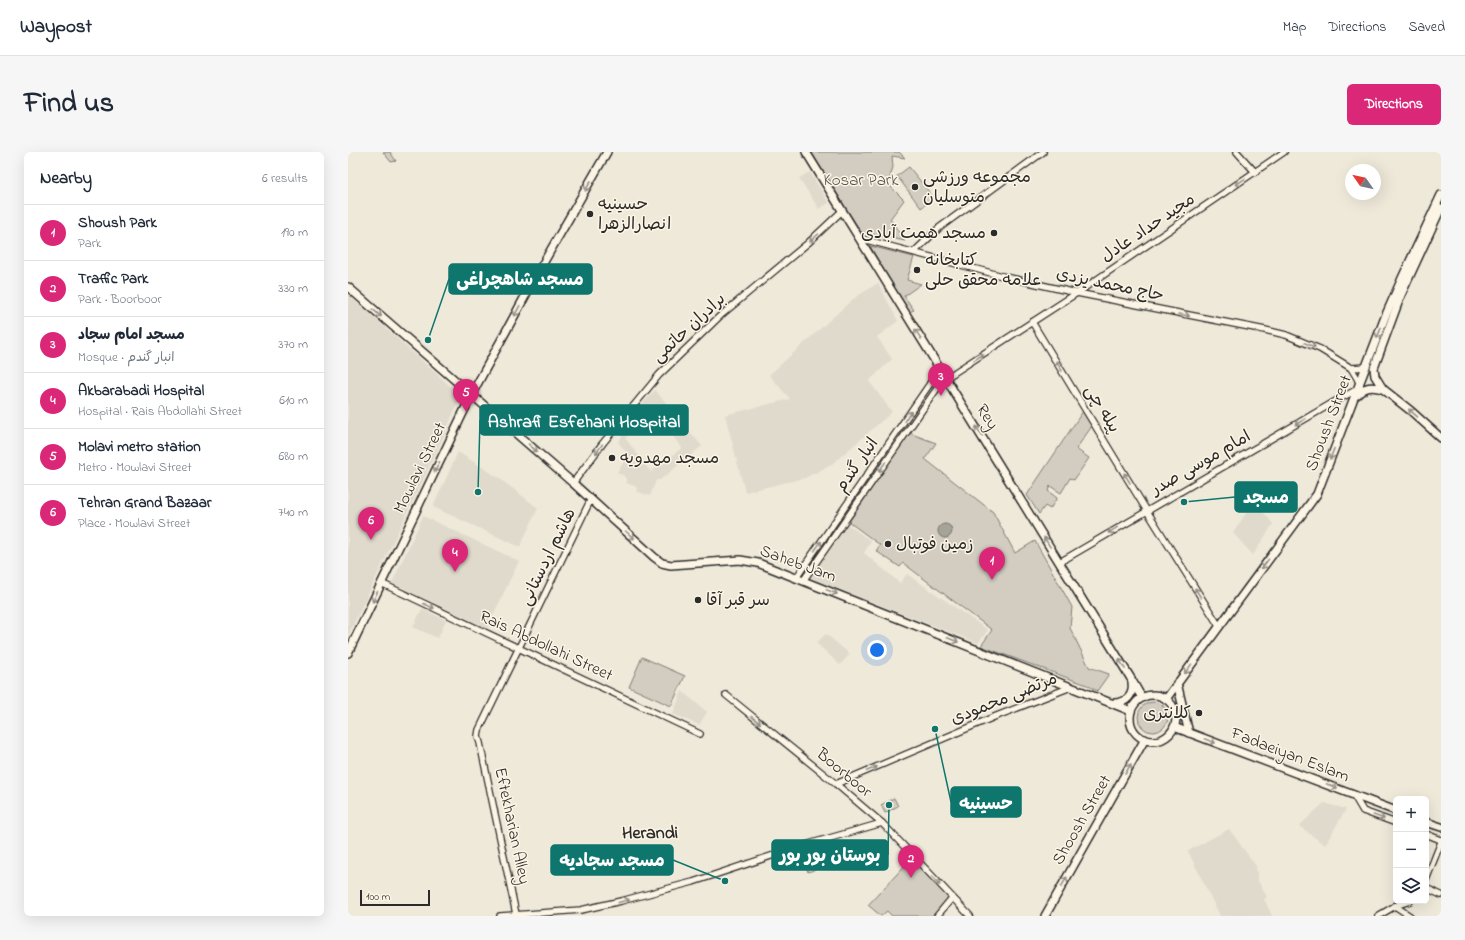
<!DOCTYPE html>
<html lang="en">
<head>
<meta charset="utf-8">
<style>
  body { margin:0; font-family:"Indie Flower","Playpen Sans Arabic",sans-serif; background:#f6f6f7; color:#1f2937 }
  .controls { position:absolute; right:12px; bottom:12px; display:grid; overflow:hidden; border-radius:6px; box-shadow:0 4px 16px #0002 }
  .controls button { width:36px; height:36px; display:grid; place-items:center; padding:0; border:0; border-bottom:1px solid #e0e1e3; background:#fff; color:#1f2937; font:20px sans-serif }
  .compass { position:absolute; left:997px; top:12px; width:36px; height:36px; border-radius:50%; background:#fff; box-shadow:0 4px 16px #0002; rotate:304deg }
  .scale { position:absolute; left:12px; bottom:10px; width:70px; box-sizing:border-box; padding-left:4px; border:2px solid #2b2b2b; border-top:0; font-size:11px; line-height:14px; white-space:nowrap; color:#2b2b2b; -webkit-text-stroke:3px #fcf5e5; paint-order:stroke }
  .you { position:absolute; left:529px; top:498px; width:14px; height:14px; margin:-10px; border:3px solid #fff; border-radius:50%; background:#1a73e8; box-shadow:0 0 0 6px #1a73e833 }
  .badge { display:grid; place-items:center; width:26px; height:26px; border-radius:50%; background:#db2777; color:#fff; font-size:13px; font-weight:700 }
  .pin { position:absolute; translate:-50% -33px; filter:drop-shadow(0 1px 2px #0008) }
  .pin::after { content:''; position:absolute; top:21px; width:14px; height:12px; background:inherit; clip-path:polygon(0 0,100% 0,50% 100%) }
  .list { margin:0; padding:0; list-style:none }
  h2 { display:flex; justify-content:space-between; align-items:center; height:52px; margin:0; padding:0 16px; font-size:17px }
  h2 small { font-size:13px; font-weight:400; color:#747a83 }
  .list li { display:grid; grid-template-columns:26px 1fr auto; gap:12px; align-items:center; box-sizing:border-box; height:56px; padding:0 16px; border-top:1px solid #e0e1e3 }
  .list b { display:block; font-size:15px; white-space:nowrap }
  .list p { margin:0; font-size:13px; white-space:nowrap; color:#747a83 }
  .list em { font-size:13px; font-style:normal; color:#747a83 }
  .icon { flex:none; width:22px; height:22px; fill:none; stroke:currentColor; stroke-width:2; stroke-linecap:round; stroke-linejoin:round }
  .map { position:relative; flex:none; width:1093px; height:764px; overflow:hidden; border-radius:6px }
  header { display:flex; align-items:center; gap:24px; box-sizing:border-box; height:56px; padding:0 20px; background:#fff; border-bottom:1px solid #e0e1e3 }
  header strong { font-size:19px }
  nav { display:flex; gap:22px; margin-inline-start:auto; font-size:14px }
  .intro { display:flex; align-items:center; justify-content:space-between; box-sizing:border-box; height:96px; padding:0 24px }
  h1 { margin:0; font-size:28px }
  .button { padding:10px 18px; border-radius:6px; background:#db2777; color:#fff; font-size:14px; font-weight:700 }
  main { display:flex; gap:24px; padding:0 24px }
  aside { flex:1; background:#fff; border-radius:6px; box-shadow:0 4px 16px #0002 }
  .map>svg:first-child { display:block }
  .built { fill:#e0dacc; fill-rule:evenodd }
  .green { fill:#d2cdc0; stroke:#7e7c76 }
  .water { fill:#a6a399; stroke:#75736d }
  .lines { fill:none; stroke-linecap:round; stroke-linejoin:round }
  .minor-casing { stroke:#2b2b2b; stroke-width:8 }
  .major-casing { stroke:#2b2b2b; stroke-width:10 }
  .minor { stroke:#fcf5e5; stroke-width:5.5 }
  .major { stroke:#fcf5e5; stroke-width:7 }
  .oneway { stroke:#949088 }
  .poi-dot { fill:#2b2b2b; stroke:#fcf5e5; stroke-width:1.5 }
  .labels { text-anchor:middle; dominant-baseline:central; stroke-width:3; stroke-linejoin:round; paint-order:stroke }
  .poi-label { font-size:17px; fill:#2b2b2b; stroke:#fcf5e5; text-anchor:start }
  .park-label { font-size:17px; fill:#555450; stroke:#fcf5e5 }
  .street-label { font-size:17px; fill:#2b2b2b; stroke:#fcf5e5 }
  .neighbourhood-label { font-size:18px; font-weight:bold; fill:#2b2b2b; stroke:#fcf5e5 }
  .leader { fill:none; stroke:#0f766e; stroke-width:1.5 }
  .callout-dot { fill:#0f766e; stroke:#fcf5e5; stroke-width:1.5 }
  .callout { fill:#0f766e; stroke:#0f766e; stroke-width:1.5 }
  .callout-label { font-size:18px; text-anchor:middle; font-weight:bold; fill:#fff }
</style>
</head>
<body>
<header>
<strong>Waypost</strong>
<nav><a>Map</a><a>Directions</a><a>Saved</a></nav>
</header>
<div class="intro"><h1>Find us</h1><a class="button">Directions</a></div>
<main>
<aside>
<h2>Nearby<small>6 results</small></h2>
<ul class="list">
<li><span class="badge">1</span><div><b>Shoush Park</b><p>Park</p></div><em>190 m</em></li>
<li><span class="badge">2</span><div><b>Traffic Park</b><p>Park · Boorboor</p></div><em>330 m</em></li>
<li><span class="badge">3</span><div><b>مسجد امام سجاد</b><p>Mosque · انبار گندم</p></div><em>370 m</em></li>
<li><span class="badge">4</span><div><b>Akbarabadi Hospital</b><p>Hospital · Rais Abdollahi Street</p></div><em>610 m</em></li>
<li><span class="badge">5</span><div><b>Molavi metro station</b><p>Metro · Mowlavi Street</p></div><em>680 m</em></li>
<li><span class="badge">6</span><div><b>Tehran Grand Bazaar</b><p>Place · Mowlavi Street</p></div><em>740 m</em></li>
</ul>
</aside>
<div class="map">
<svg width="1093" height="764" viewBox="0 0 1093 764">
  <rect width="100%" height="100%" fill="#efe9da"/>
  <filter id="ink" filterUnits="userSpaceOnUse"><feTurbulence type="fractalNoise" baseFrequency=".025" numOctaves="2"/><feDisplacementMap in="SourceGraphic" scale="8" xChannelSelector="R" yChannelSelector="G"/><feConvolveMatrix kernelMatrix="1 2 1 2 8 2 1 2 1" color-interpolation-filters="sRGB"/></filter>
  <g filter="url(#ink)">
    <g class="built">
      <polygon points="462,20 481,51 471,57 451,26"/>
      <polygon points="530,131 550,169 529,185 544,207 521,229 544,260 483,313 457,326 397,340 377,263 442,247 421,223 505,147"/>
      <polygon points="0,142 113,244 92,292 0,484"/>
      <path d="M307,238L354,294L312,328H308L302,344L288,339L289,336L287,334L278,331L279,328L275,323L269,321L280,303L270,290L274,285L269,279ZM307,261L334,296L303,320L277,286Z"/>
      <polygon points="110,300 151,326 190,356 172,395 85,355"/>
      <polygon points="906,349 925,372 905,403 885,381"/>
      <polygon points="75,364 171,409 139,476 44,431"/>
      <polygon points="499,372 523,389 516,401 552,431 559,422 640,478 630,491 462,426"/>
      <polygon points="74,457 98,468 90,486 65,475"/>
      <polygon points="478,482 502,502 492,513 468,491"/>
      <polygon points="334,539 359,560 351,573 325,562"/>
      <polygon points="976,651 998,657 977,693 951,674"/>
      <polygon points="881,677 908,714 910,729 919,745 916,747 924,764 872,764 840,699"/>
    </g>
    <g class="green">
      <polygon points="35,0 42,0 48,9 43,10"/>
      <polygon points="463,0 551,0 557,6 544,4 545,15 540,32 556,48 542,67 557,89 513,80"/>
      <polygon points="561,15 586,46 573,56 549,24"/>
      <polygon points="522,94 566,105 559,128 573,132 556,144 566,158 561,160"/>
      <polygon points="735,259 744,274 728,297 741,306 726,328 722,326 713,341 702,334 700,339 709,346 702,357 697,354 691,362 679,343"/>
      <polygon points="561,281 588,291 577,307 645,360 667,401 687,389 724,455 722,476 741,515 761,522 749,539 739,533 633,494 644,478 555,411 552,415 528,399 532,393 501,370"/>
      <polygon points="294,505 337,524 323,554 281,535"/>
      <circle cx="805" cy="565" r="15"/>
      <polygon points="546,646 550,654 537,661 533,653"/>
      <polygon points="463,695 471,716 460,720 452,699"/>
      <polygon points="563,707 602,746 587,764 544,764 539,759 533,764 520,753"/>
    </g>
    <circle class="water" cx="597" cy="379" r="7"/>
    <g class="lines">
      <g class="minor-casing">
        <g id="minor">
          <polyline points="889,0 907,20"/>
          <polyline points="511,86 662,126 729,141 917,178 938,183 972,197 1003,216 1009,226 1012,233"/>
          <polyline points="566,100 591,76 695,0"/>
          <polyline points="684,170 799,359 871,474"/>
          <polyline points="1003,216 1018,215"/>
          <polyline points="225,331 255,291 311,223 372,164 460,91 494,59"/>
          <polyline points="712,410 993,246 1010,237"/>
          <polyline points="448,426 581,233 591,215"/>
          <polyline points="455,429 588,238 598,226 729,141 936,0"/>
          <polyline points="33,431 352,582"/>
          <polyline points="378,543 488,632 534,671 622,764"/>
          <polyline points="488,632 646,565 723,535"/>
          <polyline points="1005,642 1015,659 1048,671"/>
          <polyline points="1078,682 1093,688"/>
          <polyline points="1078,728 1093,690"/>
          <polyline points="1078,736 1093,743"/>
          <polyline points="1047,754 1062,764"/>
          <polyline points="168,762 132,591 130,584 131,578 243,347"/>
          <polyline points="152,764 233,758 273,749 345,730 447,696 534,671"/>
          <polyline points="589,764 604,746"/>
          <polyline points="1030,764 1047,754 1062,749"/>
        </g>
      </g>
      <g class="major-casing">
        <g id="major">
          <polyline points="458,0 782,525 794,546"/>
          <polyline points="1093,56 1053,143 1026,216 1027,224 1035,237 1063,259 1093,286"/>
          <polyline points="0,135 225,331 306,405 314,411 323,413 392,408 410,411 783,559"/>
          <path d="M1009,243C1017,234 1024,234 1035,237"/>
          <polyline points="0,501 126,238 193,115 259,0"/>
          <polyline points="829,531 841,581"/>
          <circle cx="805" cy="566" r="23"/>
          <polyline points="818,547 969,342 1037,165 1055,124 1093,43"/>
          <path d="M766,551C779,551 786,543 784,530"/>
          <polyline points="826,575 1048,659"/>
          <polyline points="1078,670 1093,675"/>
          <polyline points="697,764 797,587"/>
        </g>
      </g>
      <use href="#minor" class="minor"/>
      <use href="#major" class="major"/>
    </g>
    <defs><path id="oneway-shaft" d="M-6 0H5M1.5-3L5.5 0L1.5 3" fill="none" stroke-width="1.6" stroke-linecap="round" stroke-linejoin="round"/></defs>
    <g class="oneway">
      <use href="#oneway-shaft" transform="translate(892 30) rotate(146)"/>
      <use href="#oneway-shaft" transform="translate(240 34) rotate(119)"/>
      <use href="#oneway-shaft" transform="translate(466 86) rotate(138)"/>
      <use href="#oneway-shaft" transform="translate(169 159) rotate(118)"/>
      <use href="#oneway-shaft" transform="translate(29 161) rotate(40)"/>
      <use href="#oneway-shaft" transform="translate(836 163) rotate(11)"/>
      <use href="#oneway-shaft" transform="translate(1031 181) rotate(112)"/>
      <use href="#oneway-shaft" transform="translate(570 182) rotate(-122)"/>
      <use href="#oneway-shaft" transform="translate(962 193) rotate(22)"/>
      <use href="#oneway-shaft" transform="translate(631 205) rotate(-33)"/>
      <use href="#oneway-shaft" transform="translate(711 214) rotate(-121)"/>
      <use href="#oneway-shaft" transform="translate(1065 261) rotate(-139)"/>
      <use href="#oneway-shaft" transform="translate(560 264) rotate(-55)"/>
      <use href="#oneway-shaft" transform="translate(952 270) rotate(150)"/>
      <use href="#oneway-shaft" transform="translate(631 279) rotate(-122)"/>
      <use href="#oneway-shaft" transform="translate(185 296) rotate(41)"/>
      <use href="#oneway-shaft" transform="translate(251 297) rotate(125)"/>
      <use href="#oneway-shaft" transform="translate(984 302) rotate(111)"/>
      <use href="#oneway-shaft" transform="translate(89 315) rotate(116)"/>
      <use href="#oneway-shaft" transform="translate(534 315) rotate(125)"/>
      <use href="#oneway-shaft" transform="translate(779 326) rotate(-121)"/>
      <use href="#oneway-shaft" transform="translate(765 378) rotate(149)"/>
      <use href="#oneway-shaft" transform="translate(282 383) rotate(42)"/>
      <use href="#oneway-shaft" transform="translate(699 390) rotate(-122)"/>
      <use href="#oneway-shaft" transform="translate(470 394) rotate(-55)"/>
      <use href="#oneway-shaft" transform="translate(917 412) rotate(126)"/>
      <use href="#oneway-shaft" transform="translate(484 440) rotate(21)"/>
      <use href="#oneway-shaft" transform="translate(850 441) rotate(-122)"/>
      <use href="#oneway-shaft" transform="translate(27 445) rotate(115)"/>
      <use href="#oneway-shaft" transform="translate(81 454) rotate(25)"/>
      <use href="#oneway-shaft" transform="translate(605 488) rotate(21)"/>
      <use href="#oneway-shaft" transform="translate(774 512) rotate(-122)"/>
      <use href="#oneway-shaft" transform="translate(840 517) rotate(126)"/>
      <use href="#oneway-shaft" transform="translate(408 568) rotate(38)"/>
      <use href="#oneway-shaft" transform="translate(862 589) rotate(21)"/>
      <use href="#oneway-shaft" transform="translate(524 617) rotate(-23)"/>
      <use href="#oneway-shaft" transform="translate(780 617) rotate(-61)"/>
      <use href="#oneway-shaft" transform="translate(984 634) rotate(21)"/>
      <use href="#oneway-shaft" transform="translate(1031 665) rotate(20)"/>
      <use href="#oneway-shaft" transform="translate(588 729) rotate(47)"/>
      <use href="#oneway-shaft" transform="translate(716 730) rotate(-61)"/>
      <use href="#oneway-shaft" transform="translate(276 749) rotate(-14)"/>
    </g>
  </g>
  <g class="poi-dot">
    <circle cx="567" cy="35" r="4"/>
    <circle cx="242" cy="62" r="4"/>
    <circle cx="646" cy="81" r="4"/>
    <circle cx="569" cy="118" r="4"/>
    <circle cx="264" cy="306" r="4"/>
    <circle cx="540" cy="392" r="4"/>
    <circle cx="350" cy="448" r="4"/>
    <circle cx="851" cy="561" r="4"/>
  </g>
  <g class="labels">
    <g class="poi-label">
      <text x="575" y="25">مجموعه ورزشی<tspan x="575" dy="20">متوسلیان</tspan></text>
      <text x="250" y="52">حسینیه<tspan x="250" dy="20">انصارالزهرا</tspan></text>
      <text x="638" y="81" text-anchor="end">مسجد همت آبادی</text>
      <text x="577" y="108">کتابخانه<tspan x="577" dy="20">علامه محقق حلی</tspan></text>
      <text x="272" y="306">مسجد مهدویه</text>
      <text x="548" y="392">زمین فوتبال</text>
      <text x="358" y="448">سر قبر آقا</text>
      <text x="843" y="561" text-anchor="end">کلانتری</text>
    </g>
    <g class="park-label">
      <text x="513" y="28">Kosar Park</text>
    </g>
    <g class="street-label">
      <text transform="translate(800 76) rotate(-34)">مجید حداد عادل</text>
      <text transform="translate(762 133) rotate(12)">حاج محمد یزدی</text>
      <text transform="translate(341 176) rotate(-43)">برادران حاتمی</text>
      <text transform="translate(754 257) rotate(59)">پیله چی</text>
      <text transform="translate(639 265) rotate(58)">Rey</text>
      <text transform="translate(981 271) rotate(-69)">Shoush Street</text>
      <text transform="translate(853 311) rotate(-30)">امام موسی صدر</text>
      <text transform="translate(509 313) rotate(-55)">انبار گندم</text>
      <text transform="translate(72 316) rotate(-64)">Mowlavi Street</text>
      <text transform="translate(200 405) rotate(-64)">هاشم اردستانی</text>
      <text transform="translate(450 412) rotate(20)">Saheb Jam</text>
      <text transform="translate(198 494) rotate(25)">Rais Abdollahi Street</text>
      <text transform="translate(656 547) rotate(-22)">مرتضی محمودی</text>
      <text transform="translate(942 603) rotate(21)">Fadaeiyan Eslam</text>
      <text transform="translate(496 621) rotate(40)">Boorboor</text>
      <text transform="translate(734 668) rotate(-60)">Shoosh Street</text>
      <text transform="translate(164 674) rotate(78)">Eftekharian Alley</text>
    </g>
    <g class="neighbourhood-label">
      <text x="302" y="682">Herandi</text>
    </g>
  </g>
  <path class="leader" d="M80 188L101 127M130 340L132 268M836 350L887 345M587 577L603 650M541 653L540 703M377 729L325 708"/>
  <g class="callout-dot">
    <circle cx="80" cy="188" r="4"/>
    <circle cx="130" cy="340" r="4"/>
    <circle cx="836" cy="350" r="4"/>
    <circle cx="587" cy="577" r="4"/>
    <circle cx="541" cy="653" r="4"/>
    <circle cx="377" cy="729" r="4"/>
  </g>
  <g class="callout">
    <rect x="101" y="112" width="143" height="30" rx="4"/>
    <rect x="132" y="253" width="208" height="30" rx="4"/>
    <rect x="887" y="330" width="62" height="30" rx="4"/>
    <rect x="603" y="635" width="70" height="30" rx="4"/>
    <rect x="424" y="688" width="116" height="30" rx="4"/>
    <rect x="203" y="693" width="122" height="30" rx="4"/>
  </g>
  <g class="callout-label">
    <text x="172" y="133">مسجد شاهچراغی</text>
    <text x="236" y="275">Ashrafi Esfehani Hospital</text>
    <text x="918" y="351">مسجد</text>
    <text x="638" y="657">حسینیه</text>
    <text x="482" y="709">بوستان بور بور</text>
    <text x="264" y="714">مسجد سجادیه</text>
  </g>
</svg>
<div class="controls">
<button>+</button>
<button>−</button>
<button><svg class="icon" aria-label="layers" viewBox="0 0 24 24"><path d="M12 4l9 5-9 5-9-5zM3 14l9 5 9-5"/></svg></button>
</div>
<svg class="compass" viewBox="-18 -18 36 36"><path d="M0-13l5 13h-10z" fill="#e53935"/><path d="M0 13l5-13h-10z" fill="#747a83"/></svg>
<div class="scale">100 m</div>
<div class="you"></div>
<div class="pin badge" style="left:644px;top:428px">1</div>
<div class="pin badge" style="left:563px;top:726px">2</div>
<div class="pin badge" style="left:593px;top:244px">3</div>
<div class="pin badge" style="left:107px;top:420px">4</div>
<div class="pin badge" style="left:118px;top:260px">5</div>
<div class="pin badge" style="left:23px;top:388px">6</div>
</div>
</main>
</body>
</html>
